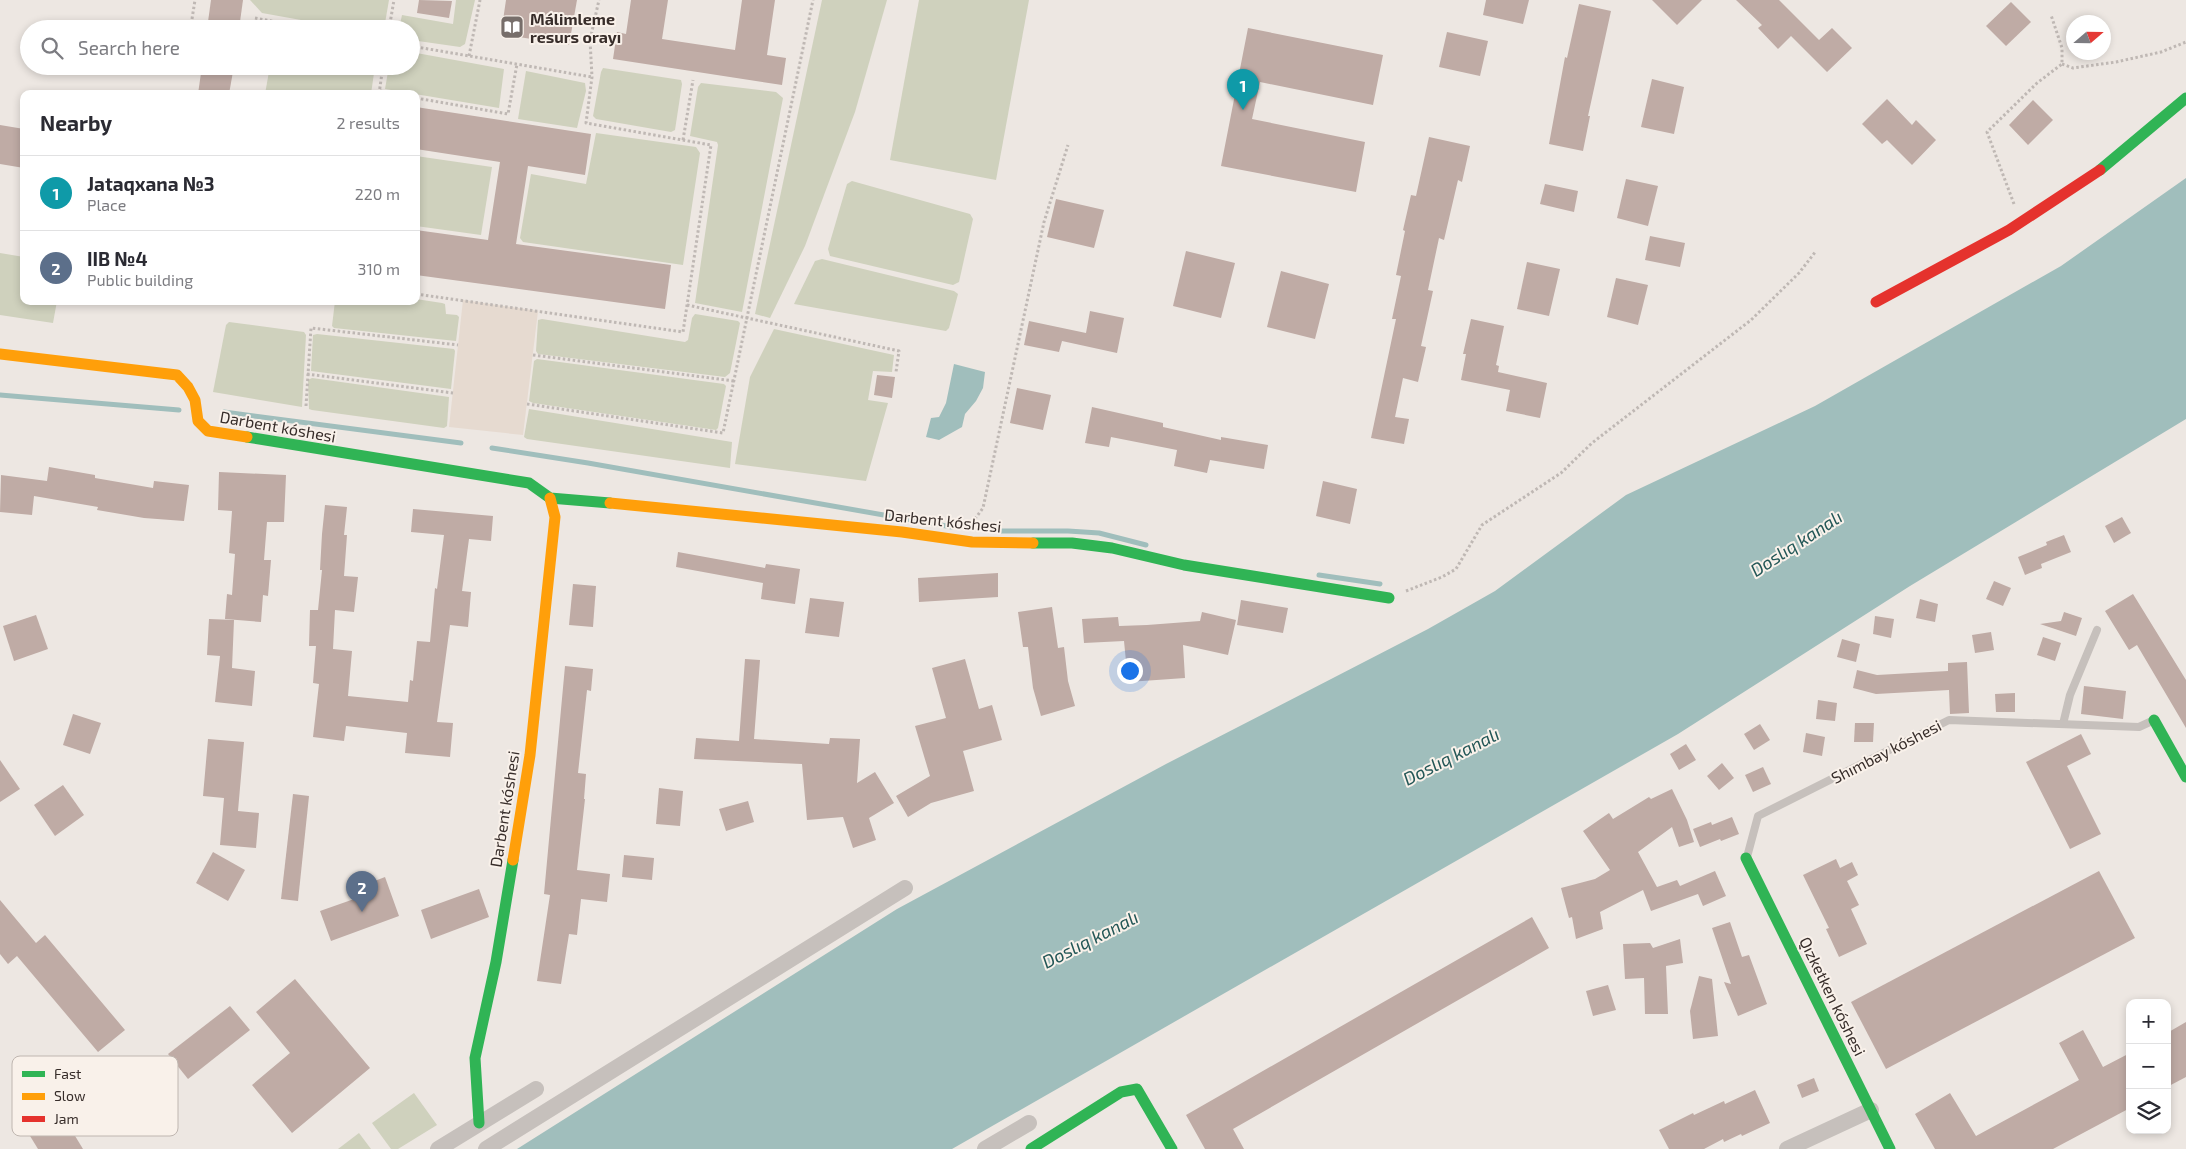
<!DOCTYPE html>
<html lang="en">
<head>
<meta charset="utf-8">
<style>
  body { margin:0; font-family:"Exo 2",sans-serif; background:#f7f7f7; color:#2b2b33 }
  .controls { position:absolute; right:15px; bottom:15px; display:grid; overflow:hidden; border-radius:10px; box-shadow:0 2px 8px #0003 }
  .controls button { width:45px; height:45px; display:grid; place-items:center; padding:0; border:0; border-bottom:1px solid #e1e1e2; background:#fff; color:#2b2b33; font:25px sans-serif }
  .compass { position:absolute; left:2066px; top:15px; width:45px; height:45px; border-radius:50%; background:#fff; box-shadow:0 2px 8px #0003; rotate:70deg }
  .you { position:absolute; left:1129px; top:670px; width:18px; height:18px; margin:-12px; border:4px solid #fff; border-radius:50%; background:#1a73e8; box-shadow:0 0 0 8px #1a73e833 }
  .badge { display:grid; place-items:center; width:32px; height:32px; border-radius:50%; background:#2563eb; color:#fff; font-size:16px; font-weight:700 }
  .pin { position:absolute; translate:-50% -41px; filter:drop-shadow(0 1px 2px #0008) }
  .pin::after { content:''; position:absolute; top:26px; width:18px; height:15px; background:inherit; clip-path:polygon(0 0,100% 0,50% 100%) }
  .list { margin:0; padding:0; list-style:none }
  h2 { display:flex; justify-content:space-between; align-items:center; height:65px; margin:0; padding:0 20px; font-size:21px }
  h2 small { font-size:16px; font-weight:400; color:#7c7c81 }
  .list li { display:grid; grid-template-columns:32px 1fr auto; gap:15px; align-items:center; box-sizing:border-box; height:75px; padding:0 20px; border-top:1px solid #e1e1e2 }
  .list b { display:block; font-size:19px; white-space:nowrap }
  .list p { margin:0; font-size:16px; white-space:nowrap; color:#7c7c81 }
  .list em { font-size:16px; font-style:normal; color:#7c7c81 }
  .icon { flex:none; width:28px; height:28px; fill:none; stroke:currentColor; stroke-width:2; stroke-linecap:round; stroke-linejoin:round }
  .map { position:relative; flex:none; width:2186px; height:1149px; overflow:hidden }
  .search { position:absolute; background:#fff; box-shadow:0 2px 8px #0003; left:20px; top:20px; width:400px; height:55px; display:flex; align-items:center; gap:12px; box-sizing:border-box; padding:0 18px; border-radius:28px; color:#7c7c81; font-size:19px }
  .panel { position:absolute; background:#fff; box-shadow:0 2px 8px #0003; left:20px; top:90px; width:400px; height:215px; border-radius:10px }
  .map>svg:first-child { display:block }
  .green { fill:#cfd1bd }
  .plaza { fill:#e6dad0 }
  .water { fill:#a0bebc }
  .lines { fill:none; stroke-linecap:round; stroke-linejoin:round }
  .stream { stroke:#a0bebc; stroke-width:5 }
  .building { fill:#bfaba5 }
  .path { stroke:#bfb8b4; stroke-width:3; stroke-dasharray:2.5 2.5; stroke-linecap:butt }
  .lane { stroke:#c6c0bc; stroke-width:8 }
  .street { stroke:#c6c0bc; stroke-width:16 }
  .fast { stroke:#30b455; stroke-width:11 }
  .slow { stroke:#ff9f0a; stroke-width:11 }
  .jam { stroke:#e5322d; stroke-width:11 }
  .labels { text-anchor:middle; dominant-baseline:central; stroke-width:4; stroke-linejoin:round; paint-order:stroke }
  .poi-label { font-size:16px; font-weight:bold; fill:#372d2a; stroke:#f9f1ea; text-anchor:start }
  .street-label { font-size:16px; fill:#372d2a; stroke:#f9f1ea }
  .water-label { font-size:18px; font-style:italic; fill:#225656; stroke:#f9f1ea }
  .key { fill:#f9f1ea; stroke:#bfb6b0; stroke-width:1 }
  .key-label { font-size:14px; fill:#372d2a }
</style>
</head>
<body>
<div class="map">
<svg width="2186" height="1149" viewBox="0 0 2186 1149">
  <rect width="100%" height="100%" fill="#ede7e2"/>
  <g class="green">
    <polygon points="250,0 389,0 384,29 351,29 262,13"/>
    <polygon points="456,0 475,0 465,44 460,47 411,40 411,29 399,29 402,15 453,24"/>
    <polygon points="822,0 887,0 855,112 805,246 770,318 755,314"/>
    <polygon points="919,0 1029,0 996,180 890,160"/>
    <polygon points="411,52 504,69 499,108 385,89 389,66 411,66"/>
    <polygon points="270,66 375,66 371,94 265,94"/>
    <polygon points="603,68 681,80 682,84 675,130 671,132 596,119 593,116 601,72"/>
    <polygon points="526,71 585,83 586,91 577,128 518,119"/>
    <polygon points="701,83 776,92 783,98 742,312 695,303 718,145 717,142 690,136 698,87"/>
    <polygon points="596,133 696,147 700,153 683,265 523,242 520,238 531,174 586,184"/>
    <polygon points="416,156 492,167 481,235 416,226"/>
    <polygon points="852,181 970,214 973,219 959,282 953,285 830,256 828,249 847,184"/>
    <polygon points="0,253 24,257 24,301 57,301 53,323 0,315"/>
    <polygon points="822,259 954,291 958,294 949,328 946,331 794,304 815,261"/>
    <polygon points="416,299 442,303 445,304 446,314 457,315 459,317 456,341 334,328 332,326 335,301 416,301"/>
    <polygon points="695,314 738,321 740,323 730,373 725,377 538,354 536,351 538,320 542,319 685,342 688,340 692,318"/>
    <polygon points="229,322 304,332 306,335 302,407 213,392 226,325"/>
    <polygon points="774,329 894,355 892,372 873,371 868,400 888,403 866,481 735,464 750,377"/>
    <polygon points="317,334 454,349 455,351 451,389 311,371 313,335"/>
    <polygon points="537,359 724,384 726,386 718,428 716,430 533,403 529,401 534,361"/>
    <polygon points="312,378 449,397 447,426 444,428 312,410 309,409 308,380"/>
    <polygon points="529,409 732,442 730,468 527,439 524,437"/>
    <polygon points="414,1093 437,1125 398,1149 391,1149 372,1123"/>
    <polygon points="359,1133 371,1149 338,1149"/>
  </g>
  <polygon class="plaza" points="463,300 538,311 523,435 449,427"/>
  <g class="water">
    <polygon points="2186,178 2186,419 1910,586 1678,734 952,1149 517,1149 897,909 1166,764 1428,629 1495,591 1626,495 1815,406 2061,266"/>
    <polygon points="954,364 985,372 983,388 976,401 965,414 962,427 939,440 926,437 931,418 939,417 946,403"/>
  </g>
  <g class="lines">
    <g class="stream">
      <polyline points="0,395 179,410"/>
      <polyline points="224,412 461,443"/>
      <polyline points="492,448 588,463 952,527"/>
      <polyline points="998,531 1068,531 1099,533 1146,545"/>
      <polyline points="1319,575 1380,584"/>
    </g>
  </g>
  <g class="building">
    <polygon points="211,0 243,0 239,29 207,29"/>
    <polygon points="419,0 452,1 449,18 417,13"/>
    <polygon points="506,0 577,0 569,45 501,34"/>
    <polygon points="631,0 668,0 662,39 735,50 742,0 775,0 767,55 786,58 782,85 613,59 617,32 626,34"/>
    <polygon points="1486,0 1529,0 1523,24 1483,15"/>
    <polygon points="1652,0 1702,0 1677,25"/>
    <polygon points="1736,0 1779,0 1819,40 1832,28 1852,48 1827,72 1791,36 1778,49 1758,28 1762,25"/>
    <polygon points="2011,2 2031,22 2006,46 1986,26"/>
    <polygon points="1579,4 1611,11 1588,116 1590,116 1583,151 1549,144 1565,57 1567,58"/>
    <polygon points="1248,28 1383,55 1373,105 1260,82 1252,119 1365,142 1356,192 1221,166"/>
    <polygon points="1447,32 1488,41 1480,76 1439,67"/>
    <polygon points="202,66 234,66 229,94 198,94"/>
    <polygon points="1652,79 1684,87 1674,134 1641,127"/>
    <polygon points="1887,99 1912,125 1916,120 1936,140 1912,165 1887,140 1882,144 1862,124"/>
    <polygon points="2033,100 2053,120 2028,145 2009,125"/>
    <polygon points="416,107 591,134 585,175 528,166 516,244 671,265 665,309 416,275 416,230 488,240 500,162 416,149"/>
    <polygon points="0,125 24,129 24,168 0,164"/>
    <polygon points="1429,137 1470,146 1462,182 1458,180 1444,240 1439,238 1428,290 1433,291 1421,346 1426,347 1418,382 1403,378 1395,417 1409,419 1404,444 1371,438 1396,319 1392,319 1401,276 1396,275 1405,231 1403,230 1411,195 1416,196"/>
    <polygon points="1626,179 1658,186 1648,226 1617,218"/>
    <polygon points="1545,184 1578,191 1574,212 1540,204"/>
    <polygon points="1056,199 1104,210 1094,248 1047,237"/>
    <polygon points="1650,236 1685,243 1680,267 1645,260"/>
    <polygon points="1186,251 1235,263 1221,318 1173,306"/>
    <polygon points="1527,262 1560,269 1549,316 1517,309"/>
    <polygon points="1281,271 1329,284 1315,339 1267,327"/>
    <polygon points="1616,278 1648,285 1638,325 1607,317"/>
    <polygon points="1090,311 1124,318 1117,353 1062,341 1059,352 1024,345 1029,321 1086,333"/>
    <polygon points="1471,319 1504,326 1496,365 1499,366 1498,372 1547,383 1540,418 1506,411 1510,390 1461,380 1466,354 1463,354"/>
    <polygon points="877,375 895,377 892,398 874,395"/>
    <polygon points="1017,388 1051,395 1043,430 1010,423"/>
    <polygon points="1092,407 1163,423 1163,427 1221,440 1221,437 1268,445 1264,469 1210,460 1207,473 1174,466 1177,450 1111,437 1109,447 1085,443"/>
    <polygon points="49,467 95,475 95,478 153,488 154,481 189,485 184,521 144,518 97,510 98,507 34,496 32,515 0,512 1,475 47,481"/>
    <polygon points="219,472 286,475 284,522 267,522 264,560 271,560 268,596 263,595 261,622 225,619 227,594 232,595 235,554 229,553 232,511 218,510"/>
    <polygon points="1323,481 1357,489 1350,524 1316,516"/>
    <polygon points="325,505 347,507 344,535 347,535 344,576 358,577 354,612 335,610 333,649 352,651 348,696 408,702 410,680 413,681 417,641 430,642 435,588 437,589 444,535 411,532 413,509 493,516 491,541 469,539 462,591 471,592 468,627 450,625 437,722 453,723 450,757 405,753 407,733 346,726 344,741 313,737 319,684 313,683 316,646 309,646 310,610 318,610 322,570 320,570 322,534"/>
    <polygon points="2122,517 2131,533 2114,543 2105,526"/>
    <polygon points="2064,535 2071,552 2041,564 2042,568 2025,575 2018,557 2047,545 2046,542"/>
    <polygon points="678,552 765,568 766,564 800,569 795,604 761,599 763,583 676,567"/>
    <polygon points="998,573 998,597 919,602 918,578"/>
    <polygon points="1994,581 2011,588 2003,606 1986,599"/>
    <polygon points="573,584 596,586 593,627 569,625"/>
    <polygon points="2133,594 2186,680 2186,728 2137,645 2129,650 2105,611"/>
    <polygon points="810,598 844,602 839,637 805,633"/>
    <polygon points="1920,599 1938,604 1935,622 1916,618"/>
    <polygon points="1241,600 1288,608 1283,633 1237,625"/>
    <polygon points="1052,607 1058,648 1064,647 1068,681 1075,706 1041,716 1033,688 1028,647 1023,647 1018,612"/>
    <polygon points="1202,612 1236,620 1228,655 1183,645 1185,678 1128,682 1124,641 1084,643 1082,619 1118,617 1119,626 1147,625 1200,621"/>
    <polygon points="2064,612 2082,618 2076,636 2040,624 2061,621"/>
    <polygon points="36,615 48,649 14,661 3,626"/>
    <polygon points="1875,616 1894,619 1891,638 1873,634"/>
    <polygon points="209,619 234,620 232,668 255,671 252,706 215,702 220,656 207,655"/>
    <polygon points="1991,632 1994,650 1975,653 1972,635"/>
    <polygon points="2043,637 2061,643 2055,661 2037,655"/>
    <polygon points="1842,639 1860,644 1856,662 1837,657"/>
    <polygon points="745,659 760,660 754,739 829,744 830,738 860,739 857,783 875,772 894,803 869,818 876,840 853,848 843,817 807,820 802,764 694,759 696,738 739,741"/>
    <polygon points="965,659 979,709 992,705 1002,740 963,751 974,791 931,803 908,817 896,796 930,776 915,726 946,718 932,668"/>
    <polygon points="1967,662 1969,713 1950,714 1949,690 1876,694 1853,688 1857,670 1877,675 1948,671 1948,663"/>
    <polygon points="565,666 593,669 591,691 587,690 578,773 586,774 584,799 585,799 577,870 610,874 607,902 581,899 577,935 569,934 561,984 537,981 550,895 544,894"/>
    <polygon points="2084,686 2126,691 2123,719 2081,714"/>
    <polygon points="2015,693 2015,712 1996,712 1995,694"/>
    <polygon points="1818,700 1837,703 1835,721 1816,719"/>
    <polygon points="73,714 101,723 90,754 63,745"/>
    <polygon points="1855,723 1874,723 1873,742 1854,742"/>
    <polygon points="1760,724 1770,740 1754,750 1744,734"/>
    <polygon points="1806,733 1825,737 1822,756 1803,752"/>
    <polygon points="2081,734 2091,754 2067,766 2101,834 2070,849 2026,762"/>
    <polygon points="208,739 244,742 238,811 259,813 256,848 220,845 224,798 203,796"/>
    <polygon points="1686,744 1696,760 1679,770 1670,754"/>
    <polygon points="0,760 20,789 0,802"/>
    <polygon points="1722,763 1734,778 1719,790 1707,776"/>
    <polygon points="1763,767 1771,784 1753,792 1745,775"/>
    <polygon points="63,785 84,815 55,836 34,805"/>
    <polygon points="659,788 683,791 680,826 656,824"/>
    <polygon points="1672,789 1687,820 1694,842 1679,847 1672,827 1638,852 1657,887 1677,880 1680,886 1715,871 1726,896 1703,906 1698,894 1651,911 1643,890 1600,912 1603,929 1576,939 1572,917 1569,918 1561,888 1595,879 1610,870 1583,831 1609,813 1613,819 1649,797 1651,799"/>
    <polygon points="293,794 309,796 298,901 281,899"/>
    <polygon points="748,801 754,822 726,831 719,809"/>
    <polygon points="1732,817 1739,834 1721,841 1720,839 1700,847 1693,829 1711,822 1712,825"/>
    <polygon points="213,852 245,870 228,901 196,883"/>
    <polygon points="624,855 654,858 652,880 622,877"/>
    <polygon points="1836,859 1840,868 1852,862 1858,875 1847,881 1859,905 1851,909 1867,944 1839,957 1826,929 1829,928 1803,875"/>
    <polygon points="2099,871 2135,938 1886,1069 1851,1002"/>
    <polygon points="385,877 399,916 331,941 320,911 357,898 354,889"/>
    <polygon points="479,889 489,917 431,939 421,910"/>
    <polygon points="0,900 36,943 45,935 125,1030 98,1052 17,956 8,964 0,954"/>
    <polygon points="1532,917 1549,948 1233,1129 1244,1149 1205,1149 1186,1115"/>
    <polygon points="1730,922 1742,957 1749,955 1767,1004 1738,1016 1724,982 1731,984 1712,928"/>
    <polygon points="1680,939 1683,963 1666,966 1668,1014 1645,1014 1644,978 1625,979 1623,944 1650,943 1653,948"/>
    <polygon points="1699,976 1712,979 1718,1036 1693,1039 1690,1011"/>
    <polygon points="295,979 370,1068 292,1133 252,1085 290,1053 256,1012"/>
    <polygon points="1608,985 1616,1010 1593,1016 1586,991"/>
    <polygon points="230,1006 250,1030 188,1079 168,1054"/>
    <polygon points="2186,1022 2186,1077 2167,1087 2167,1033"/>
    <polygon points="2083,1030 2103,1067 2130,1053 2130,1108 2053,1149 1935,1149 1915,1114 1950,1093 1976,1136 2079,1080 2059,1043"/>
    <polygon points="1814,1078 1819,1091 1802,1098 1797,1085"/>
    <polygon points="1755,1090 1770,1123 1742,1136 1741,1134 1724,1142 1723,1139 1704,1149 1669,1149 1659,1130 1693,1113 1694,1115 1724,1101 1725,1104"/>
    <polygon points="52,1098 83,1149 38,1149 19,1118"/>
  </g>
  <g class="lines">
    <g class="path">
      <polyline points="255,18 314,29"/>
      <polyline points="192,19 195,0"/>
      <polyline points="389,29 394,0"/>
      <polyline points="411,46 592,77"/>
      <polyline points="469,56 480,0"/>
      <polyline points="2062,64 2073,68 2116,62 2161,52 2186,42"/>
      <polyline points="380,91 393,94"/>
      <polyline points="379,94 383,66"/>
      <polyline points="416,98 508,114 517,64"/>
      <polyline points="683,140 693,80"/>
      <polyline points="2014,204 1987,132 2037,83 2062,64 2062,48 2051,15"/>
      <polyline points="416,294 683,332 711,145 586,123 592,77 590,40 599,0"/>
      <polyline points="687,305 899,351 896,372"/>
      <polyline points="533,355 734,381"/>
      <polyline points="307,374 453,393"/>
      <polyline points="527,404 723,433 813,0"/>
      <polyline points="306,406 311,328 458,345"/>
      <polyline points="972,523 983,508 1044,222 1068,145"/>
      <polyline points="1406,591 1442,577 1456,569 1482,525 1561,473 1592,443 1751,320 1799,273 1816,251"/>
    </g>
    <g class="lane">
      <polyline points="2063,724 2070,695 2097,630"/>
      <polyline points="1747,857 1758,816 1949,720 2139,727 2152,721"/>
    </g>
    <g class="street">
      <polyline points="438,1149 536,1089"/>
      <polyline points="486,1149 905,888"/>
      <polyline points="985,1149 1029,1123"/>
      <polyline points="1787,1149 1871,1110"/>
    </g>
    <g class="fast">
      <polyline points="2100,170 2186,98"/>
      <polyline points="247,437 529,483 550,498 610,503"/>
      <polyline points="1033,543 1072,543 1112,548 1184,565 1389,598"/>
      <polyline points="2154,720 2186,777"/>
      <polyline points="1746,858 1890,1149"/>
      <polyline points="479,1123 475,1058 496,962 513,860"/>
      <polyline points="1031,1149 1121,1092 1137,1089 1172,1149"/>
    </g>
    <g class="slow">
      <polyline points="0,354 177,375 188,387 195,400 198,421 208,431 247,437"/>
      <polyline points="610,503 902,532 972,542 1033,543"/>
      <polyline points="513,860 530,755 555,517 550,498"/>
    </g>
    <polyline class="jam" points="1876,302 2009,230 2100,170"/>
  </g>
  <defs>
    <g id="library-square" transform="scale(1.25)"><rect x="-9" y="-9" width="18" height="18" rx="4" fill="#776e6a" stroke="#f9f1ea"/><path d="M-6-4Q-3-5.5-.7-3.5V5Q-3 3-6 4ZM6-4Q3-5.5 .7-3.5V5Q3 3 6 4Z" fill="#fff"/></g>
  </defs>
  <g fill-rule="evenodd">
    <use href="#library-square" x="512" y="27"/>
  </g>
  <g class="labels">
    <g class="poi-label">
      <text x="530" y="18">Málimleme<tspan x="530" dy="18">resurs orayı</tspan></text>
    </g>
    <g class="street-label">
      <text transform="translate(278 426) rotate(10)">Darbent kóshesi</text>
      <text transform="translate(943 520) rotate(6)">Darbent kóshesi</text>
      <text transform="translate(1886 751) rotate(-27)">Shımbay kóshesi</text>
      <text transform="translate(504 809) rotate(-81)">Darbent kóshesi</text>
      <text transform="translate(1833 996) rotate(64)">Qızketken kóshesi</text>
    </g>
    <g class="water-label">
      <text transform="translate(1796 543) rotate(-33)">Doslıq kanalı</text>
      <text transform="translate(1451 756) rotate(-27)">Doslıq kanalı</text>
      <text transform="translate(1090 939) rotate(-27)">Doslıq kanalı</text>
    </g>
  </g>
  <rect x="12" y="1056" width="166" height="80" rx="8" class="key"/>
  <rect x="22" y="1071" width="23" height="6" fill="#30b455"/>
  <rect x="22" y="1093" width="23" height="7" fill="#ff9f0a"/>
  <rect x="22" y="1116" width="23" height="6" fill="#e5322d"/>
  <g class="key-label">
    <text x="54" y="1079">Fast</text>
    <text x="54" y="1101">Slow</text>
    <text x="54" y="1124">Jam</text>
  </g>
</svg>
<div class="controls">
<button>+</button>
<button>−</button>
<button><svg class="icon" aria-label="layers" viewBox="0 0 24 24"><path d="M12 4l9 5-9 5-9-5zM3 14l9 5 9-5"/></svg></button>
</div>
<svg class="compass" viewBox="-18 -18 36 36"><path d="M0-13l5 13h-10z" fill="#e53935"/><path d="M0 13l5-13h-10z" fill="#7c7c81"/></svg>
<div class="you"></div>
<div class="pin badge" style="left:1243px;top:110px;background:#0f9aa8">1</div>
<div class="pin badge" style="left:362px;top:912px;background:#5c6f8a">2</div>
<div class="search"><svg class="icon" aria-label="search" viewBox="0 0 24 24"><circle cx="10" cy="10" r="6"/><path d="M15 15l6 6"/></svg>Search here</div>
<section class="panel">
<h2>Nearby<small>2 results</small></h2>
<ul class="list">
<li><span class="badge" style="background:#0f9aa8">1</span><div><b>Jataqxana №3</b><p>Place</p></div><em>220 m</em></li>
<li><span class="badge" style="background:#5c6f8a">2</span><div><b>IIB №4</b><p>Public building</p></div><em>310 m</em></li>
</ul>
</section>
</div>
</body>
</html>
